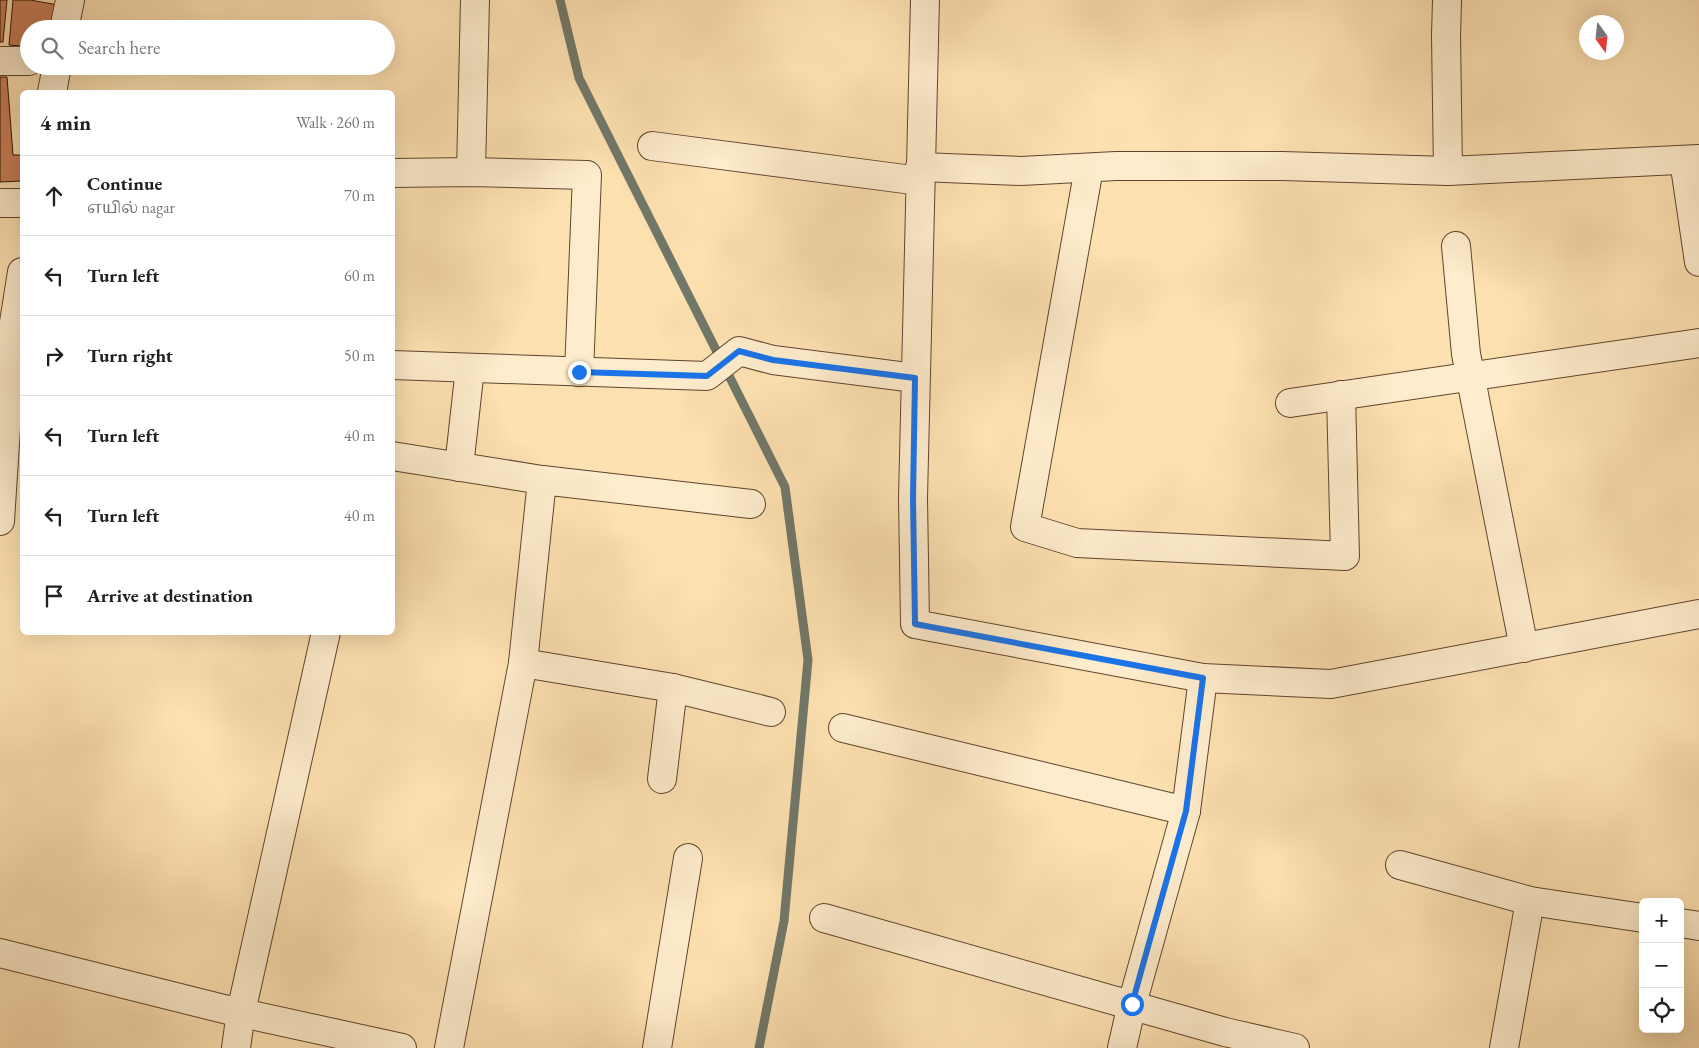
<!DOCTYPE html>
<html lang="en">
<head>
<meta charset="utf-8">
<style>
  body { margin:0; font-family:"EB Garamond","Noto Serif Tamil",serif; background:#f6f6f6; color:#202124 }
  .controls { position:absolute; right:15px; bottom:15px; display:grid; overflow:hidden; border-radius:8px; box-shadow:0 5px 20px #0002 }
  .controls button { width:45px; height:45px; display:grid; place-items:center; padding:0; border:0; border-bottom:1px solid #e0e0e0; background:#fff; color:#202124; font:25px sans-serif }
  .compass { position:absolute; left:1579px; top:15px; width:45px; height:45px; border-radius:50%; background:#fff; box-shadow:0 5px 20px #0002; rotate:165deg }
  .stop { position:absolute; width:15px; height:15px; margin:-11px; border:4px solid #1a73e8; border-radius:50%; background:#fff }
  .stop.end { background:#1a73e8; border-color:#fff; box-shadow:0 1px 5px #0008 }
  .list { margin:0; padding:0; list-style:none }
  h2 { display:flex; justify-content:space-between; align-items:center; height:65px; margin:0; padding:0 20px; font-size:21px }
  h2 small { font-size:16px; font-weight:400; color:#757577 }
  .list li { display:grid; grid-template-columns:32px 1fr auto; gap:15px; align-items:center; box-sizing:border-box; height:80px; padding:0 20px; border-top:1px solid #e0e0e0 }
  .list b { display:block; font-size:19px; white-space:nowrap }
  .list p { margin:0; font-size:16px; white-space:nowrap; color:#757577 }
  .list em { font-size:16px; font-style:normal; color:#757577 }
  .icon { flex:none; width:28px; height:28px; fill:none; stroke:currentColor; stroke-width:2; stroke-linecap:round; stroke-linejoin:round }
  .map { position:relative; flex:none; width:1699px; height:1048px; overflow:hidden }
  .search { position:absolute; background:#fff; box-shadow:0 5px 20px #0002; left:20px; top:20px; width:375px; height:55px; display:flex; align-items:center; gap:12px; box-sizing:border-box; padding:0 18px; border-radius:28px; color:#757577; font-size:19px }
  .panel { position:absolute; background:#fff; box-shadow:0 5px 20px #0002; left:20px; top:90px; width:375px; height:545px; border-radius:8px }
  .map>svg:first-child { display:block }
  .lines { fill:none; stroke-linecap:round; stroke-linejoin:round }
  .stream { stroke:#717869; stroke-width:9 }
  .building { fill:#c98059; stroke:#2b1001 }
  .minor-casing { stroke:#60442d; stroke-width:30 }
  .tertiary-casing { stroke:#60442d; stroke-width:30 }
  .minor { stroke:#feeccc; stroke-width:28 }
  .tertiary { stroke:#feeccc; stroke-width:28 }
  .route { stroke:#1a73e8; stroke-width:6 }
</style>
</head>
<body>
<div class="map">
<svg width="1699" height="1048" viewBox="0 0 1699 1048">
  <rect width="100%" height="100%" fill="#fee1b1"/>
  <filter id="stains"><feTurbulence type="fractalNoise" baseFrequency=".004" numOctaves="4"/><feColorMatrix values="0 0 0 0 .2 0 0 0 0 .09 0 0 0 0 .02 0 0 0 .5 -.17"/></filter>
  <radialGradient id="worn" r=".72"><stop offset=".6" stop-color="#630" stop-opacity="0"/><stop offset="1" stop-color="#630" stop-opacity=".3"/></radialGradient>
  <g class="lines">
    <polyline class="stream" points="560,0 579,78 785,487 808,660 784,921 759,1048"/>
  </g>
  <g class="building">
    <polygon points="0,0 7,0 3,42 0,42"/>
    <polygon points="13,0 30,0 64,6 60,29 29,29 29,47 9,45"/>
    <polygon points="0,77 7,77 13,155 22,155 22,181 0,182"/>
  </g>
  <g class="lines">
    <g class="minor-casing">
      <g id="minor">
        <polyline points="925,0 913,498 915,624 1203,678 1331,684 1699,614"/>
        <polyline points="1447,0 1446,36 1448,171"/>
        <polyline points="64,29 70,0"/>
        <polyline points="0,61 29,61"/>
        <polyline points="52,92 57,66"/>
        <polyline points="652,146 920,181"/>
        <polyline points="1684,160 1699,262"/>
        <polyline points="920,167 1021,171 1116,166 1282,166 1448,171 1699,159"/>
        <polyline points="1089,168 1025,527 1077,543 1345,556 1341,395"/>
        <polyline points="471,172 475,0"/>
        <polyline points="392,173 471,172 587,175 579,372"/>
        <polyline points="0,203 22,203"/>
        <polyline points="1456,246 1466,354 1524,648"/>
        <polyline points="392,365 707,376 739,351 773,360 915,378"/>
        <polyline points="1290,403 1699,343"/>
        <polyline points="392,456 542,480 751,504"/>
        <polyline points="459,467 470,368"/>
        <polyline points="0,521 12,335 22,272"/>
        <polyline points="523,663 673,688 771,712"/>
        <polyline points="843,728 1186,811"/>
        <polyline points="662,779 673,688"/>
        <polyline points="1400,865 1530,901 1643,918"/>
        <polyline points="824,918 1225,1032 1295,1048"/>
        <polyline points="1680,923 1699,926"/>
        <polyline points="236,1048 241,1012 326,632"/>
        <polyline points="449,1048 523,663 542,480"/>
        <polyline points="657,1048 688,858"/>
        <polyline points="1122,1048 1132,1004 1186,811 1203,678"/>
        <polyline points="1504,1048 1530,901"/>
      </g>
    </g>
    <g class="tertiary-casing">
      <polyline id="tertiary" points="0,953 224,1009 402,1048"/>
    </g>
    <use href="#minor" class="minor"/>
    <use href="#tertiary" class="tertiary"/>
  </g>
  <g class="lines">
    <polyline class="route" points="579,372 707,376 739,351 773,360 915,378 913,498 915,624 1203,678 1186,811 1132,1004"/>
  </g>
  <rect width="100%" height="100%" filter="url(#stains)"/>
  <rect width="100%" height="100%" fill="url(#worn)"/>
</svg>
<div class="controls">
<button>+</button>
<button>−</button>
<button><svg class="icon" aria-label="locate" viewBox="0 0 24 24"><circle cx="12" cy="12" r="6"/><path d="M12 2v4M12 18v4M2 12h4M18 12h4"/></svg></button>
</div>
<svg class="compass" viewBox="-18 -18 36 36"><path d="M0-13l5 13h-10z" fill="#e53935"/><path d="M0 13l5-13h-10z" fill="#757577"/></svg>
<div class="stop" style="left:1132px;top:1004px"></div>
<div class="stop end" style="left:579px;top:372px"></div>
<div class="search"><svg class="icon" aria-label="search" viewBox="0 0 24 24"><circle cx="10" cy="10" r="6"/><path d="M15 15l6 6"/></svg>Search here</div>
<section class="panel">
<h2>4 min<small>Walk · 260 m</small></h2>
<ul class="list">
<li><svg class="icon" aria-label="ahead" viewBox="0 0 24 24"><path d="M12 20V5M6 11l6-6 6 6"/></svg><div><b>Continue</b><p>எயில் nagar</p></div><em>70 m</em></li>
<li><svg class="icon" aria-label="left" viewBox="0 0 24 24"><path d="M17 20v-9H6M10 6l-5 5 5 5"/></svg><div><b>Turn left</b></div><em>60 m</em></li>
<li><svg class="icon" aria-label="right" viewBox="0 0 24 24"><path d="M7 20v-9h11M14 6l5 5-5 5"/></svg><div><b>Turn right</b></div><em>50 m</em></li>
<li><svg class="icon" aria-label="left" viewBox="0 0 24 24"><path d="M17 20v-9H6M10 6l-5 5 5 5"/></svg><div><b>Turn left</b></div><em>40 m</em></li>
<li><svg class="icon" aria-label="left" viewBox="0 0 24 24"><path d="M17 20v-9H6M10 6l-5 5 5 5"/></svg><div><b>Turn left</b></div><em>40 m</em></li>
<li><svg class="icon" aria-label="arrive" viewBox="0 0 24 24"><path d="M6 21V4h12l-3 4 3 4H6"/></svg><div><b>Arrive at destination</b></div></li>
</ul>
</section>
</div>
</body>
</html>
